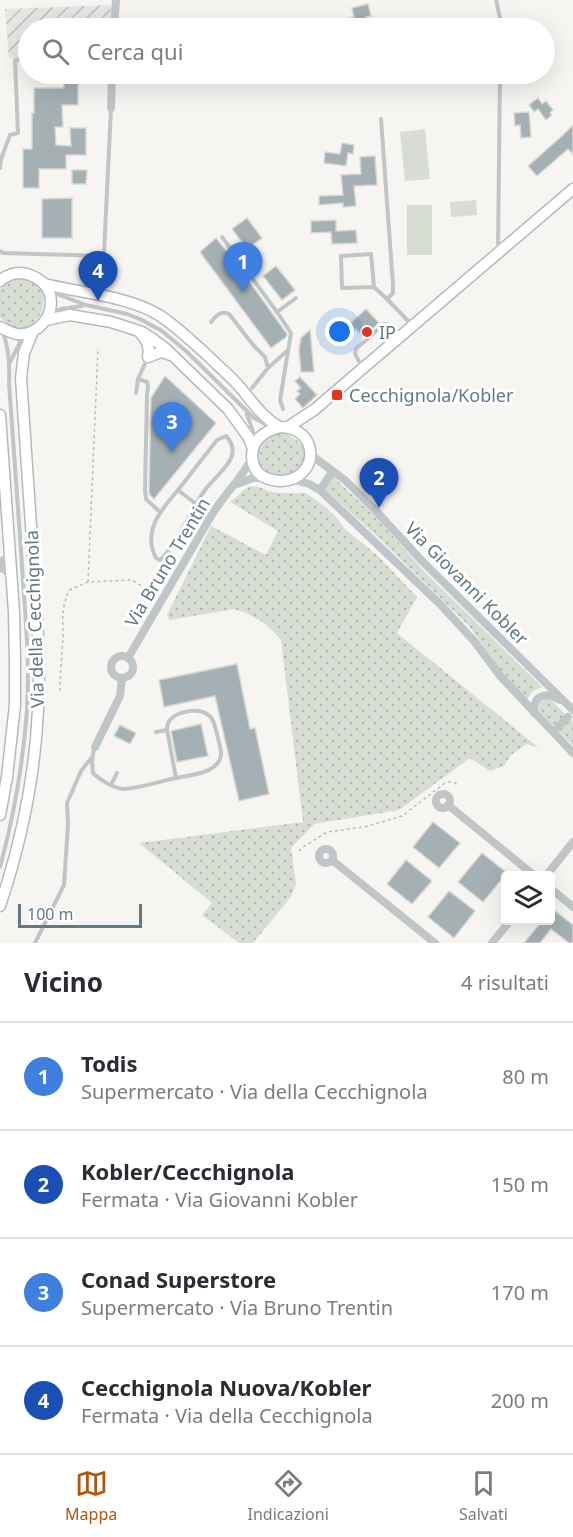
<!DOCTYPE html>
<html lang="it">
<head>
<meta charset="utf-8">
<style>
  body { margin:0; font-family:"Noto Sans",sans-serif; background:#f7f7f7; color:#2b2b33 }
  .controls { position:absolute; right:18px; bottom:18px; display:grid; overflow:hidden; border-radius:6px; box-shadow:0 6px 24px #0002 }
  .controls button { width:54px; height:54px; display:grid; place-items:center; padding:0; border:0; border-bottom:2px solid #e1e1e2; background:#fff; color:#2b2b33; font:30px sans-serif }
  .scale { position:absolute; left:18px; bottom:15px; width:124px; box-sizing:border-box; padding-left:6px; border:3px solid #637a84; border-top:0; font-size:16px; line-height:21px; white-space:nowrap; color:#637a84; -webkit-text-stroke:4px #fff; paint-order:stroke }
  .you { position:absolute; left:340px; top:332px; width:21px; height:21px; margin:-15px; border:4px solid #fff; border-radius:50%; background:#1a73e8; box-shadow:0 0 0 9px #1a73e833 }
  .badge { display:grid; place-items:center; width:39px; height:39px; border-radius:50%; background:#b45309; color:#fff; font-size:20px; font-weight:700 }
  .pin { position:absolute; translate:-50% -50px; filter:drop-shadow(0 2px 3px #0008) }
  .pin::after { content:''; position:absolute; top:32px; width:21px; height:18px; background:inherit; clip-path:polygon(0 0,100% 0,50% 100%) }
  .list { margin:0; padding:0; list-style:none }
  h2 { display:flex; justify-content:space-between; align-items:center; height:78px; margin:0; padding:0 24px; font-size:26px }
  h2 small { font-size:20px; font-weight:400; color:#7c7c81 }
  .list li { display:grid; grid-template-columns:39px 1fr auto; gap:18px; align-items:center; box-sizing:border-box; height:108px; padding:0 24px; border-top:2px solid #e1e1e2 }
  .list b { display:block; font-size:22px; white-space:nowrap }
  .list p { margin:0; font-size:20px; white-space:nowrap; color:#7c7c81 }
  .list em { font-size:20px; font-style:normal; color:#7c7c81 }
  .icon { flex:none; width:33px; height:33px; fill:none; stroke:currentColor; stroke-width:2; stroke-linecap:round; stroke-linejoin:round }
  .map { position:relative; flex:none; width:573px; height:943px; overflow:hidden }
  .search { position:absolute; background:#fff; box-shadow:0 6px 24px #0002; left:18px; right:18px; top:18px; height:66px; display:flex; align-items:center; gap:15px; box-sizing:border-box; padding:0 21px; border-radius:33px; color:#7c7c81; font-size:22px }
  .sheet { height:510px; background:#fff }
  nav { display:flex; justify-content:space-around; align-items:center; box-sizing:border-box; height:84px; border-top:2px solid #e1e1e2; background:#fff; font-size:16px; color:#7c7c81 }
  nav a { display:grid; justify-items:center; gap:3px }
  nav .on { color:#b45309 }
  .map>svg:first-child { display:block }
  .industrial { fill:url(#industrial-furrows) }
  .grass { fill:url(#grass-dots) }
  .pitch { fill:#d8ddd3 }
  .building { fill:#a5b0b4; stroke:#d7d7d4; stroke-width:1.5 }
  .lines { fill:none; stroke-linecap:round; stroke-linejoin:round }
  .secondary-casing { stroke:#b3babd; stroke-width:13 }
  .path { stroke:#babec0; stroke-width:1.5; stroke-dasharray:3 3; stroke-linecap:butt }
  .lane { stroke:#c0c6c8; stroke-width:4 }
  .street { stroke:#c0c6c8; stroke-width:8 }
  .secondary { stroke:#fff; stroke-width:10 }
  .poi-dot { fill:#ea331d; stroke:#fff; stroke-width:2 }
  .labels { text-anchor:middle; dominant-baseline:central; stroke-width:6; stroke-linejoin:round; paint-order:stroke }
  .poi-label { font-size:18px; fill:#637a84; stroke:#fff; text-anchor:start }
  .street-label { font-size:18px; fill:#637a84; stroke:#fff }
</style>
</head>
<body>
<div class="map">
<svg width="573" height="943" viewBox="0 0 573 943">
  <defs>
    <pattern id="industrial-furrows" width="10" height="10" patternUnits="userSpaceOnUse" patternTransform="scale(1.5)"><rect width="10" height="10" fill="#e6e7e5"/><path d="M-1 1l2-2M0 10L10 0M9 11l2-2" fill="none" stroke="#bec0bf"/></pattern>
    <pattern id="grass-dots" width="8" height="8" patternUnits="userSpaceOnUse" patternTransform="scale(1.5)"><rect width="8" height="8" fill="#d8ddd3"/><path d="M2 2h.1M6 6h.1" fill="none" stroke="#b3b8b1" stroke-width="1.8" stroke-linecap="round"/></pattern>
  </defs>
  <rect width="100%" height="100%" fill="#f6f5f2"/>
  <polygon class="industrial" points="111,5 110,28 28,28 28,56 9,58 5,9"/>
  <g class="grass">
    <path d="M18,279C69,281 33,356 0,317V289L8,282Z"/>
    <path d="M282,433C297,437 313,451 301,467C297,472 291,474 285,475C255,480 245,438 282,433Z"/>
    <polygon points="332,476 375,516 424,571 542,687 533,691 527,699 504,675 469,626 383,542 324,488"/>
    <path d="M250,486L259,487L268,491L279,493H305L313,498L324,506L336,517L345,529L379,557L417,597L397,633L539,748L526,744L511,755L504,766L490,771L470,758L399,810L314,824L291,848L296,884L290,898L253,943H239L202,915L212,903L139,843L303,822L281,640L273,631L263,622L246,613L234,609L170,620L167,615L211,526L266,555L278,531L230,502C238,497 242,490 250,486Z"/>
    <polygon points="546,699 552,701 573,722 573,746 538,710 540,702"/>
  </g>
  <g class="pitch">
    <polygon points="425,129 430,179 405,181 400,132"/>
    <polygon points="476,200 477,215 451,217 450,202"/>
    <rect x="407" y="205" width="25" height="50"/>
  </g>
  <g class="building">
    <polygon points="368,4 371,16 366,17 368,28 352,28 350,18 354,17 352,8"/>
    <polygon points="63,74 78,74 78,105 62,105 63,127 55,127 56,145 71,146 70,128 86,128 86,155 66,155 66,169 39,169 39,188 23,188 23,149 32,149 32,113 34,113 34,88 64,88"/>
    <polygon points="538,98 542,104 546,101 553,110 550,113 552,115 546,120 538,109 534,112 529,105"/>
    <polygon points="529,112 531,137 521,138 520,125 515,126 514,113"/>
    <polygon points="573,125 573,154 568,149 537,176 528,166 562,136"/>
    <polygon points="342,143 354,145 353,154 348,153 346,166 324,163 325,152 340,154"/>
    <polygon points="375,156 377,185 354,186 356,206 343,207 343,203 319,205 319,196 343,195 341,175 361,174 360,157"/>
    <polygon points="72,170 87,170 86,184 72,184"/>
    <polygon points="72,198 72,238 42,238 42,199"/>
    <polygon points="247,218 262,238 247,249 232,229"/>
    <polygon points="336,220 336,231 356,230 357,243 332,244 331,232 311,233 311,221"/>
    <polygon points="216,238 236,263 287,334 286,337 271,348 200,252"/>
    <polygon points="276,266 295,290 282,300 263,276"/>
    <polygon points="366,309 379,323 363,337 356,329 348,336 343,330"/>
    <polygon points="310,330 314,372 301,372 299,349 301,338"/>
    <polygon points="165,376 216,423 154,499 150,495 149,492 151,398"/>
    <polygon points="300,377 317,395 303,408 295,399 300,394 297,391 301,388 295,381"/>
    <polygon points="237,664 250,729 255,728 269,794 239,801 215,696 164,707 159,680"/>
    <polygon points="201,724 208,756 177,762 171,731"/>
    <polygon points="120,725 136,733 130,744 114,736"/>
    <polygon points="433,822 460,843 439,868 413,847"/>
    <polygon points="482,853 507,873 483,902 458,882"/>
    <polygon points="406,860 432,881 412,904 387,884"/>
    <polygon points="449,891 475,911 454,938 428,917"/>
    <polygon points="550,907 573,925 573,943 569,943 551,929 540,943 524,943 542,921 550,921"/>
  </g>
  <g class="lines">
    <g class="secondary-casing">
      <g id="secondary">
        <path d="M0,281C9,273 19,271 30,275C67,288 50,337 17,334C11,333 6,330 0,327"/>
        <path d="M45,284C80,293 128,296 159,315C176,326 190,340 205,353C216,364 228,374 238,385C252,401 261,416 279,427"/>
        <polyline points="46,320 70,315 111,322 142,332 154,340 166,349 228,409 249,438 253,449"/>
        <path d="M141,334C147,340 150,348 148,357L161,352L171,355"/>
        <polyline points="0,415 14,612 15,661 15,705 7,777 0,815"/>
        <path d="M280,427C320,427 320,479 282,481C276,481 270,480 264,477C250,470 248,448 260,437C265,432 273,429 280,427Z"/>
        <polyline points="288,427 314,410 573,189"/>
        <path d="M0,906C21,843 35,776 38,710C41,658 36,607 33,555C29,496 25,437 21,378L24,353L33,331"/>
      </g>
    </g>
    <g class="path">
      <polyline points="88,582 98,348"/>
      <path d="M60,691C60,673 62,655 63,637C63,617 61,610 69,590L88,582L132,580L156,595"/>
      <path d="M299,851L303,847L327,832L364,827L402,816L445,783C451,781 455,782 459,786"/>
    </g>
    <g class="lane">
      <polyline points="496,0 500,18 500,28"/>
      <polyline points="381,119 393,285 393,293 387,299 412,325"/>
      <polyline points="0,168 1,159 10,135 18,133 15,60 28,59"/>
      <polyline points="222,237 277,312 291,333 280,400 283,409"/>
      <polyline points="498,250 500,74"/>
      <polyline points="0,251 3,253 104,256"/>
      <polyline points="374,287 371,254 341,256 342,288 374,287 387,299"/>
      <polyline points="51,290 57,294 86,305 127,314 140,319 162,331 186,351 254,418 271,427"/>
      <polyline points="99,292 103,274 111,108"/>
      <polyline points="277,312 296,298"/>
      <polyline points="52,313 61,309 82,306"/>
      <path d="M211,322C216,316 221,310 229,314L254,346L265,357L268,368L252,388"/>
      <polyline points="10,362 21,341 25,335"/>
      <polyline points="362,367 355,354 356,349 384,324 394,326 399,334"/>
      <polyline points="268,368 287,351"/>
      <polyline points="138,379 147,382 148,386 147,395 145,490 146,499 160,512"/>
      <polyline points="136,393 138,379 148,357"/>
      <polyline points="247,414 255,438"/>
      <path d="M178,490L217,440L226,436C244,455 221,471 210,484C204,490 200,497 196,504L210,516"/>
      <path d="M178,490L196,504C188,518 172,551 160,560L156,558C142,531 161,510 178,490Z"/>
      <path d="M167,730C167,726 168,721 172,718C180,711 198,708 207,714C214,718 215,727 217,734C218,740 221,747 221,753C221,773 191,775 176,778"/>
      <path d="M94,748L92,761L93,773C100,780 113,788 123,789C136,789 162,781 176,778L167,730L156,732"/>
      <polyline points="111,785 117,773"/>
      <path d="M0,867C14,816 23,763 27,710C30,661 25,613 22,565C18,504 13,443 9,383C10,365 9,349 3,332"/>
      <polyline points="35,943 64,885 68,824 67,803 81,771 92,757"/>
    </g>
    <g class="street">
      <polyline points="114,28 116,0"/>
      <polyline points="111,108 112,74"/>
      <polyline points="311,455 346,481 376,511 422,561 573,710"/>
      <polyline points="292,479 309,484 320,490 440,604 474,641 501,677 573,753"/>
      <polyline points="237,484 253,478 265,478"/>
      <polyline points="322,487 330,475"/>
      <polyline points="0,562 6,559 9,552"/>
      <polyline points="0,568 7,571 11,579"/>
      <circle cx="122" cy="667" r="11"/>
      <path d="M128,658L211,516C223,496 241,479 252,458"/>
      <path d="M534,713C533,694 546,692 560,700"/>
      <polyline points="556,729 568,717"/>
      <polyline points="95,747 120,696 122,678"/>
      <circle cx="443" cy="801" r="7"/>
      <polyline points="448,805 535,876"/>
      <circle cx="326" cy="856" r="7"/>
      <polyline points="332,860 435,943"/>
      <polyline points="546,876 573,842"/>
      <polyline points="550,888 573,907"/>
      <polyline points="492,943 510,921"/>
    </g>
    <use href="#secondary" class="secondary"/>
  </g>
  <g class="poi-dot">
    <circle cx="367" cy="332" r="6"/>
    <rect x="331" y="389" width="12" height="12" rx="3"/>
  </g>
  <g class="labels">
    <g class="poi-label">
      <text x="379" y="332">IP</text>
      <text x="349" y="395">Cecchignola/Kobler</text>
    </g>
    <g class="street-label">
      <text transform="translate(167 562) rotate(-59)">Via Bruno Trentin</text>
      <text transform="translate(467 583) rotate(45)">Via Giovanni Kobler</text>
      <text transform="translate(34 619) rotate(-92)">Via della Cecchignola</text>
    </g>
  </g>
</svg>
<div class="controls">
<button><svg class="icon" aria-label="layers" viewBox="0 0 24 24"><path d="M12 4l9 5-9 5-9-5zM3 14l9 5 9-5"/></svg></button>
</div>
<div class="scale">100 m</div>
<div class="you"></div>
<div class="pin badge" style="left:243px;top:292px;background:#3f7fe0">1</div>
<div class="pin badge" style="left:379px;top:508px;background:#1a4fb4">2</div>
<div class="pin badge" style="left:172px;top:452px;background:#3f7fe0">3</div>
<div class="pin badge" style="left:98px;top:301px;background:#1a4fb4">4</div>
<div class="search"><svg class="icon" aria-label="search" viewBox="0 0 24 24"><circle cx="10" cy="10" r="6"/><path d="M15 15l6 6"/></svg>Cerca qui</div>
</div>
<section class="sheet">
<h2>Vicino<small>4 risultati</small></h2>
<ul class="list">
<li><span class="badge" style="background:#3f7fe0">1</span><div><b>Todis</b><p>Supermercato · Via della Cecchignola</p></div><em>80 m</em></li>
<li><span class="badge" style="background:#1a4fb4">2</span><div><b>Kobler/Cecchignola</b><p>Fermata · Via Giovanni Kobler</p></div><em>150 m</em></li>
<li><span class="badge" style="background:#3f7fe0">3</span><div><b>Conad Superstore</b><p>Supermercato · Via Bruno Trentin</p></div><em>170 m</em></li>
<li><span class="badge" style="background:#1a4fb4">4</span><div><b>Cecchignola Nuova/Kobler</b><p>Fermata · Via della Cecchignola</p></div><em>200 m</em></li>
</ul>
</section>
<nav>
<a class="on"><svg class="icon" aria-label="map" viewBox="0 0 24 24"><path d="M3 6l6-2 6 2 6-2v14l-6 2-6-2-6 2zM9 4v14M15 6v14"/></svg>Mappa</a>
<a><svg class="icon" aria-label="directions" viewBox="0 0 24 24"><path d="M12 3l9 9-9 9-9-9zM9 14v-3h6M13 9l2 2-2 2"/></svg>Indicazioni</a>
<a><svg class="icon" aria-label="saved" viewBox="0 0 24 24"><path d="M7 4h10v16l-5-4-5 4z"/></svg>Salvati</a>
</nav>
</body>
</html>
